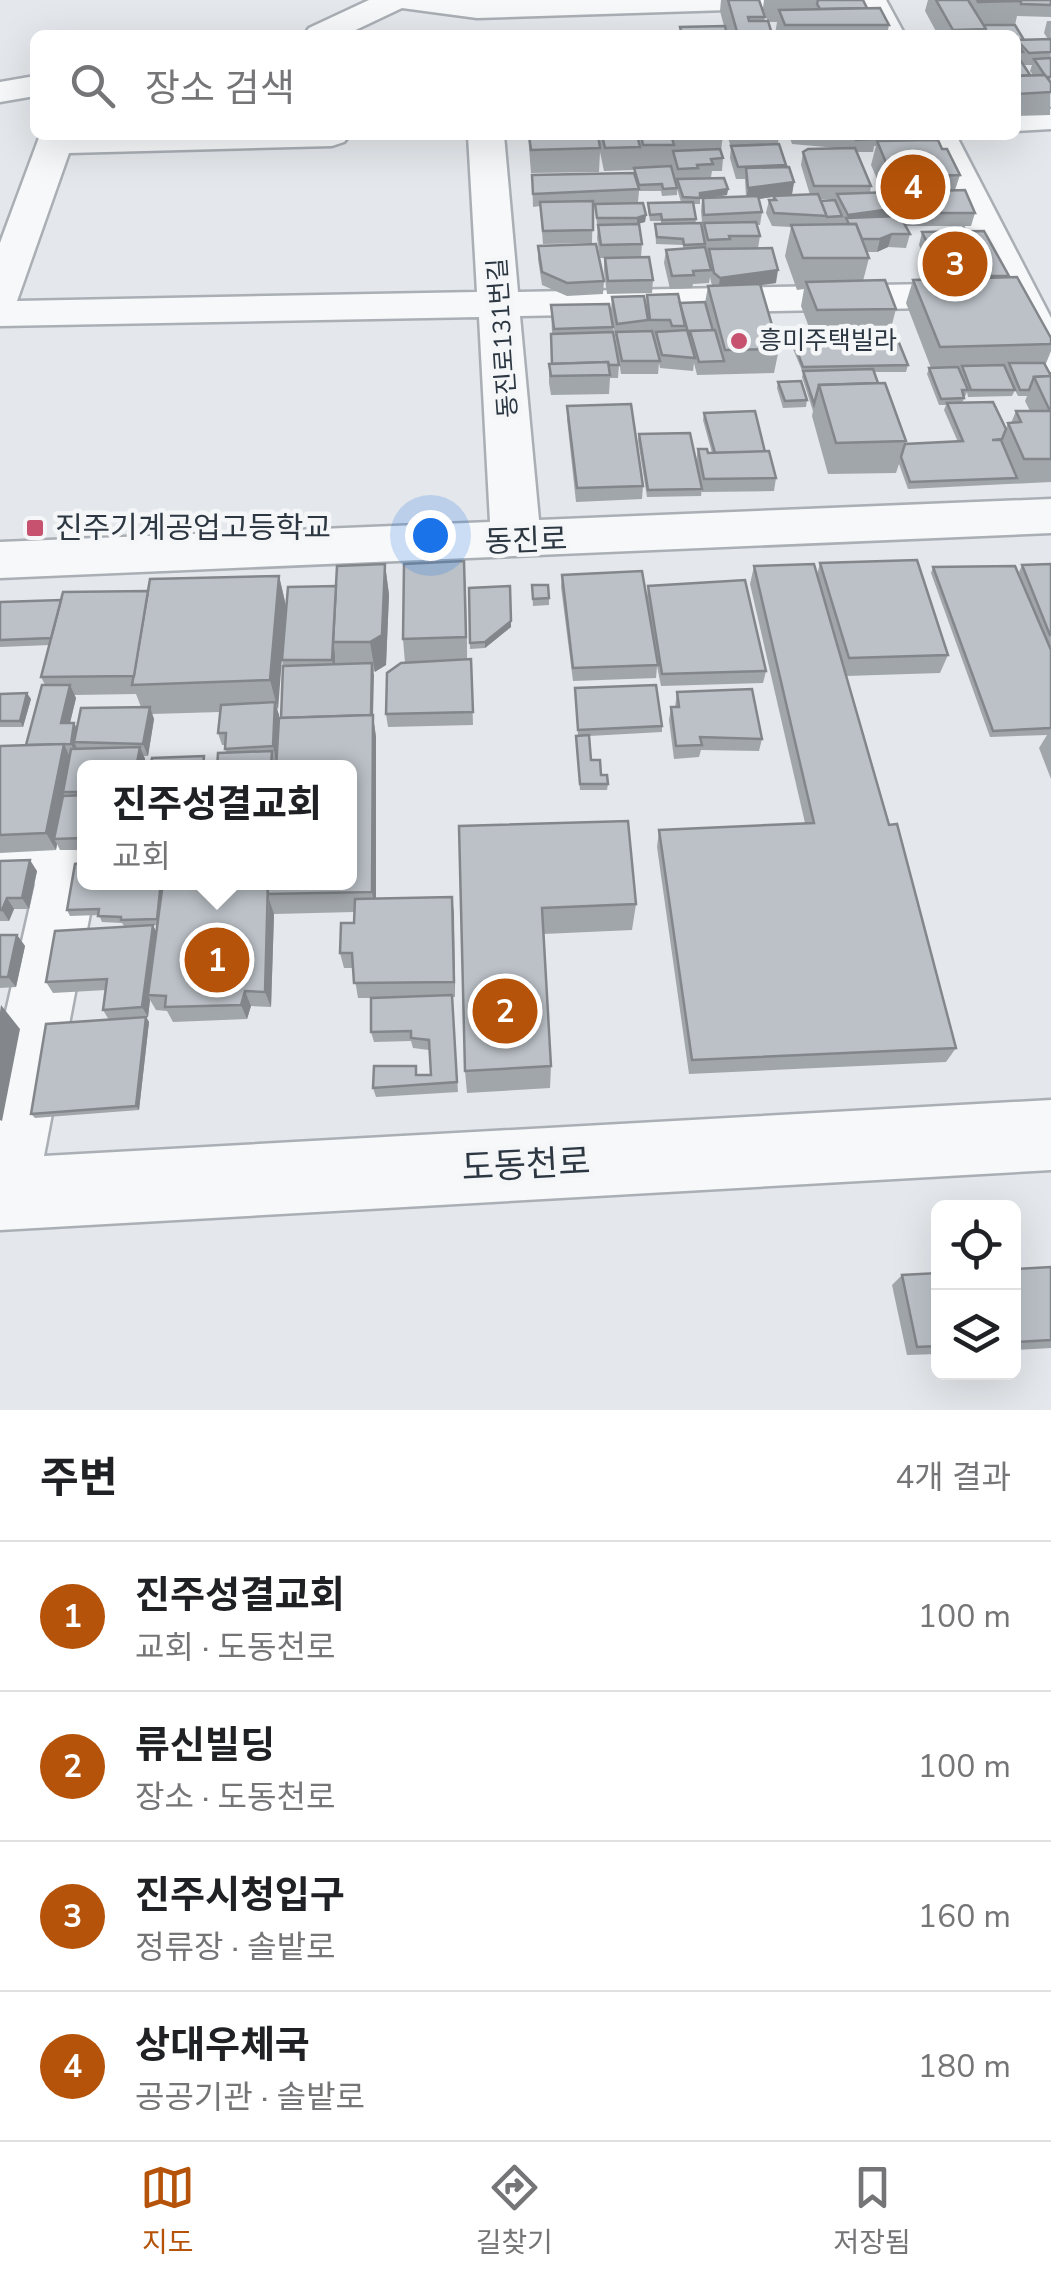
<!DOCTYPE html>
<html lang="ko">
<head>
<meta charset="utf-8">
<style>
  body { margin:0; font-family:"Nunito Sans","Noto Sans KR",sans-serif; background:#f2f2f2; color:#202124 }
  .controls { position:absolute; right:30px; bottom:30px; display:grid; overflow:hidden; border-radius:15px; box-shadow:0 10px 40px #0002 }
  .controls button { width:90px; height:90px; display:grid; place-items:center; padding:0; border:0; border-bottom:2px solid #e0e0e0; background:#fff; color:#202124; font:50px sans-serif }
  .you { position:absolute; left:430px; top:535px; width:35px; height:35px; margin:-25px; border:8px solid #fff; border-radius:50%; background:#1a73e8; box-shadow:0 0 0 15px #1a73e833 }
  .badge { display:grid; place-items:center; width:65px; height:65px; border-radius:50%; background:#b45309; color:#fff; font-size:32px; font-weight:700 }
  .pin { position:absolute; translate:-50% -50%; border:5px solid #fff; box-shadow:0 2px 10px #0006 }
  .popup { position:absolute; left:77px; top:760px; width:280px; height:130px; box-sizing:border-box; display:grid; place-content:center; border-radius:15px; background:#fff; filter:drop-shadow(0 2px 8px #0005); font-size:32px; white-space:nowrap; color:#757577 }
  .popup b { font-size:38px; color:#202124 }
  .popup::after { content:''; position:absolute; left:50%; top:100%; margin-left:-20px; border:20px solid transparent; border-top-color:#fff }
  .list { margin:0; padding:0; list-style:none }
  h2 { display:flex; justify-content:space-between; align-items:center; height:130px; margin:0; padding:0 40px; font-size:42px }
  h2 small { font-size:32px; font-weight:400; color:#757577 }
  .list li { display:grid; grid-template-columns:65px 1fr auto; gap:30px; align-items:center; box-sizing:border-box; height:150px; padding:0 40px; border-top:2px solid #e0e0e0 }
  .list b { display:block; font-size:38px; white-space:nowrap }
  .list p { margin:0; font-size:32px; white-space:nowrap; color:#757577 }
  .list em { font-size:32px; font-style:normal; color:#757577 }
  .icon { flex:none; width:55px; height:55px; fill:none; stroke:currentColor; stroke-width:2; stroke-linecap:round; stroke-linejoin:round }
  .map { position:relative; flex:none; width:1051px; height:1410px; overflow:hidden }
  .search { position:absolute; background:#fff; box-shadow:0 10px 40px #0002; left:30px; right:30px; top:30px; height:110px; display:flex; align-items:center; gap:25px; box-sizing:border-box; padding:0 35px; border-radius:15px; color:#757577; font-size:38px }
  .sheet { height:730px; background:#fff }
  nav { display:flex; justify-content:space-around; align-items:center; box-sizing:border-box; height:140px; border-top:2px solid #e0e0e0; background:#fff; font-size:28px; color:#757577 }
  nav a { display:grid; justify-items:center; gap:5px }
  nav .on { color:#b45309 }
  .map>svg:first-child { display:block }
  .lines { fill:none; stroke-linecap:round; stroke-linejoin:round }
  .minor-casing { stroke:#a9afb5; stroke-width:5 }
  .minor { fill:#f7f8f9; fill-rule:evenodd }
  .wall { fill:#a1a6ab; fill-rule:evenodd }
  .shaded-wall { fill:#83878b }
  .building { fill:#bbc1c7; stroke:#83878b; stroke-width:2.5 }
  .poi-dot { fill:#c75270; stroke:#f4f6f8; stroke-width:4 }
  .labels { text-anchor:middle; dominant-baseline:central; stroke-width:9; stroke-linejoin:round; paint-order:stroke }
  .far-street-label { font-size:25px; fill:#2c3742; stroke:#f4f6f8 }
  .far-poi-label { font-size:25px; fill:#2c3742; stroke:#f4f6f8; text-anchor:start }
  .poi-label { font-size:30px; fill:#2c3742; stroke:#f4f6f8; text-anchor:start }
  .street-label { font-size:30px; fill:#2c3742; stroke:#f4f6f8 }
  .near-street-label { font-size:35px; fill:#2c3742; stroke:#f4f6f8 }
</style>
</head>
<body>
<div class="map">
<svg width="1051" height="1410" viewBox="0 0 1051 1410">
  <rect width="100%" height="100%" fill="#e4e7eb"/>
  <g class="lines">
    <g class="minor-casing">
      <g id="minor">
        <polygon points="369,0 774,0 770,6 759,9 477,18 402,8 345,35 304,35 309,28"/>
        <polygon points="856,0 886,0 905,35 873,35"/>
        <polygon points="35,76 35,96 0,102 0,82"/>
        <polygon points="1051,109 1051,129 1016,131 1016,111"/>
        <polygon points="40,135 350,135 344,142 332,146 69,153 17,301 477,292 468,135 504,135 518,292 982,283 994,286 920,135 956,135 1051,318 1051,372 1036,368 1000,298 996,304 982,307 520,316 539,520 1051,499 1051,533 0,578 0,542 490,522 479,317 0,326 0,243"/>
        <polygon points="71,831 84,836 84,882 96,882 44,1156 1051,1100 1051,1170 0,1230 0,1038 35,884 0,884 0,832"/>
      </g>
    </g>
    <use href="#minor" class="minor"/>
  </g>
  <g class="wall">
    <polygon points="721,0 759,0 765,17 764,21 772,35 679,35 680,27 724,26 720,11"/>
    <polygon points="764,0 863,0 867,8 889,25 887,35 775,35 777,22 768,22 763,8"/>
    <path d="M928,0H1051V17L1017,16L1015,25L1024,40L1048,39L1044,33L1047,21H1051L1050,115L1016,116V35H938L925,11ZM1020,60L1025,65H1032L1030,71L1033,75H1030Z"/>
    <path d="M528,135H598V140L599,135H723L721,151L723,158L722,171H712L711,177L697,178L728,189L727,195L714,197H746L745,179H736L730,158L731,147L727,135H779L778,144L786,167L794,182L792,194L782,196L810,195L801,165L803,152L837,148L792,144L789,135H902L901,141L942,149L960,175L955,190L975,213L971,226H905L910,234L906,248L888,247L877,252H867L869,258L863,281L896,309L891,328L908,365L906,372H874L906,441L905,444L958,442L944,410L946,405H939L927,374L929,368H931L906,303L913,280L934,279L919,245L922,232L1009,276L1051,338V351L1045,366L1051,376V482L908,489L899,464L896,473L828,474L812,416L813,411L802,377L803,373L788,337L789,330H810L801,306L804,289L797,290L785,256L791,227L772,226L766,213L769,200H772L773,197L759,199L762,212L760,225H757L760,236L758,248L776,283L760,285L779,349L774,373L697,375L694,363L693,371L660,368L659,363L658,374H621L611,310L612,297L646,307L647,295L680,303H705L708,286H712L710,277L709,283L693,284L692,288L670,289L664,263L666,250L683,249V245L656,244L655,224H661V221H650L648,209V203L681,202L677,189V195L662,196L661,191H639L638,202L646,215L645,222L637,224L642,244L641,257L653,280L652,293L607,294L604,271V258H600L597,238L598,225L633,224H597L595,204H593L592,243L543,244L540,206L533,207L532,175L634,174V170L604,171L600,152L599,172L531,173ZM874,146H876L871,165L883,193H870L871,186L857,152H873ZM700,199H702L701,211L703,234L696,223L693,204H700ZM820,199H836V202L821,201ZM1015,390L1018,396H1027L1025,401L1030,411H1016L1011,423H1008L1006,429L962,403L967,392L968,397L1012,396Z"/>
    <polygon points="538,246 604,281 603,294 567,296 542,285 538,259"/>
    <polygon points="551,305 613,327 619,365 618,378 610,378 609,394 551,395 549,383 549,364 551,364 551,334 552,334"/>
    <polygon points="778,382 807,400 806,407 783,408 777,388"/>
    <polygon points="567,406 643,486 642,499 576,502 567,419"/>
    <polygon points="704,413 765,452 776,478 774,491 702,492 696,462 698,449 712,453 703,420"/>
    <polygon points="639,434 702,489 701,496 647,497 638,441"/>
    <polygon points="464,561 467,659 471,659 473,725 388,727 386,714 405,663 403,639"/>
    <polygon points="820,563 948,655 940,673 846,676 956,1048 946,1062 689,1074 657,847 659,830 805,823 750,584 754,566 817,575"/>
    <path d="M385,564L389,595L386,665L373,672V716L376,737V899L452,897L455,997H452L458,1092L376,1097L373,1088L418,1075H431L429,1050L413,1048L411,1041L374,1042L371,1032V998H358L353,968H344L340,953L354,923V912L274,914L271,1007L251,1006L247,1019L173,1022L167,1011L156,1010L150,1000L148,1017H146L149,1022L139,1110L35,1118L31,1114L109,1020L103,1010L106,990L53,993L46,982L153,925L156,932L157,925L124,926L122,923L102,922L99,915L70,916L67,910L350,882L276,768L226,753L225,745H222L218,733L220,712L152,714L154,719L148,756H144L145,759L144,768H84V850H60L57,844L56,850L0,853V746L26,745L45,685L41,677L50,645L0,647V602L61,600L279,576L286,606L277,710L279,715L276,759H275L276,763L281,718L283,666L282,660L336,586ZM136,694L141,707L77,728L74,723H70L76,698L74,695Z"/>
    <polygon points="1051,564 1051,779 1039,748 1047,735 990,737 931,573 933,567 1039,622 1019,572 1022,565"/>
    <polygon points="562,575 647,597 648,586 766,671 763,683 661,686 657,666 656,678 573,681 561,587"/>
    <polygon points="532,585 549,598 549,605 533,606"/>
    <polygon points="469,588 511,627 485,648 470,649"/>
    <polygon points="575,688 662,726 662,732 589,736 591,760 608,784 607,790 580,790 576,742 576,736 578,735"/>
    <polygon points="677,692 762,739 759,751 701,750 699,757 674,759 669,720 671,707 675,707"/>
    <polygon points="0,694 31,699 23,727 0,727"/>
    <polygon points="459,826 636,904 632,930 543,934 551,1066 550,1088 467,1093 465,1071"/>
    <polygon points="0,861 37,871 29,909 14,909 9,921 0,921"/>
    <polygon points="0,935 17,935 25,946 16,987 0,988"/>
    <polygon points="1051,1267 1051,1348 1014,1350 1014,1269"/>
    <polygon points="938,1273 938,1354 907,1355 892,1285 902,1275"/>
  </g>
  <g class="shaded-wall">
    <polygon points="794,182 792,194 746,201 748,188"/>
    <polygon points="728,189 727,195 700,199 700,193"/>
    <polygon points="898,208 895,221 847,220 848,215"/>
    <polygon points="646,215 645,222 637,224 637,218"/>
    <polygon points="892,234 888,247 877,252 880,239"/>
    <polygon points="778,270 776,283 718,291 720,278"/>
    <polygon points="464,561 466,592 467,667 466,637"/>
    <polygon points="385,564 389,595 386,665 375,672 370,642"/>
    <polygon points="279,576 286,606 278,710 270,680"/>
    <polygon points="511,621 511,627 485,648 485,642"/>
    <polygon points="333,642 335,654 335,673 332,660"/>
    <polygon points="372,663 374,675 373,716 376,737 376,912 372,892 371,719"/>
    <polygon points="70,685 76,698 67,735 61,723"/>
    <polygon points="27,693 31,699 23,727 20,721"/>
    <polygon points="275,702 279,715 276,759 273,746"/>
    <polygon points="150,707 154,719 148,756 143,744"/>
    <polygon points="74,723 80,735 74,742 78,750 77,756 71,744"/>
    <polygon points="64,744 72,762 63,792 66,798 54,839 57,844 56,850 46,833"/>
    <polygon points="140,747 145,759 144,768 136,768"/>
    <polygon points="30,860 37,871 29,909 22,898"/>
    <polygon points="452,897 454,913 455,997 454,982"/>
    <polygon points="7,898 14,909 9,921 2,910"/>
    <polygon points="269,899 274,914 271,1007 265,992"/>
    <polygon points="153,925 158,936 148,995 150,1000 148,1017 142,1007"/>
    <polygon points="17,935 25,946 16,987 8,977"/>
    <polygon points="245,991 251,1006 247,1019 241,1005"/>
    <polygon points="1,1005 20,1029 2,1121 0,1120 0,1012"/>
    <polygon points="146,1017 149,1022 139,1110 136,1106"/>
  </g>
  <g class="building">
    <polygon points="728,0 759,0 765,17 748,17 749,21 768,21 772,34 738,35"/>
    <polygon points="818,0 863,0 867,8 820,9 817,4"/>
    <polygon points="936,0 968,0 986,29 953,30"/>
    <polygon points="977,0 1021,0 1022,1 978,2"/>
    <polygon points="1021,0 1051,0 1051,5 1021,4"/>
    <polygon points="880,8 889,25 785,25 779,10"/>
    <polygon points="984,25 1015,25 1024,40 1016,40 1016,35 984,35 986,29"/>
    <polygon points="725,26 727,35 682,35 680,27"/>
    <polygon points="1051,39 1051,52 1029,53 1017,40"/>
    <polygon points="1016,41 1023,52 1016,52"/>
    <polygon points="1016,55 1017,55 1030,75 1016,76"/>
    <polygon points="1051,58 1051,77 1046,77 1034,59"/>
    <polygon points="1045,75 1051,83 1051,92 1018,94 1016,90 1016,76"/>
    <polygon points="529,135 598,135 600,148 531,150"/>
    <polygon points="602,135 637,135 640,147 605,148"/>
    <polygon points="641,135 671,135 674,145 643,145"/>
    <polygon points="854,135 874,135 876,139 856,140"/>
    <polygon points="938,140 942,149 947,149 960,175 892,177 877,141"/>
    <polygon points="779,144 786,165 738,167 731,146"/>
    <polygon points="855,148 871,186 814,186 803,152 808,149"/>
    <polygon points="720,149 723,158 711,159 713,164 697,165 698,168 678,169 673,151"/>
    <polygon points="671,166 677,188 663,189 662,184 639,185 634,168"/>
    <polygon points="789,167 794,182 748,188 746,168"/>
    <polygon points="634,173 639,189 533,194 532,175"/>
    <polygon points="724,178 728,189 700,193 700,198 683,197 677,179"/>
    <polygon points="965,190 975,213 907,213 897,192"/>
    <polygon points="891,192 898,208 848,215 837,194"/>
    <polygon points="818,194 827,216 774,213 769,200 776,200 773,196"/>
    <polygon points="758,196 762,212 704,215 703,198"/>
    <polygon points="835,200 842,216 827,217 821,201"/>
    <polygon points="593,201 593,230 543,231 540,202"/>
    <polygon points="693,202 696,219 662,220 661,214 650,215 648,203"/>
    <polygon points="643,203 646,215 637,218 597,218 595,204"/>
    <polygon points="900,216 910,234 892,234 880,239 862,239 856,224 849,224 846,218"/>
    <polygon points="756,222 760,236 729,236 730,239 708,240 704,223"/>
    <polygon points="701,223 705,244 684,245 683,239 657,237 655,224"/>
    <polygon points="639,224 642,244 601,245 598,225"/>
    <polygon points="856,224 869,258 803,258 791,225"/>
    <polygon points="984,231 1009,276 943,276 922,232"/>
    <polygon points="596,244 604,281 567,283 542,272 538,246"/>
    <polygon points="705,247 711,270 693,271 694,275 672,276 666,250"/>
    <polygon points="772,248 778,270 720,278 714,273 709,249"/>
    <polygon points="649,257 653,280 608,281 605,258"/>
    <polygon points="1017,277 1051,338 1051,344 940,347 913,280"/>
    <polygon points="885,280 896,309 817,310 806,282"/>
    <polygon points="760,284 779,349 725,350 708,286"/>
    <polygon points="678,294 685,326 672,326 670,320 650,320 647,295"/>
    <polygon points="644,296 648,320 617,324 612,297"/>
    <polygon points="705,302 713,331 690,331 689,336 680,303"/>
    <polygon points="609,304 613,327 554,329 551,305"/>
    <polygon points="893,328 908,365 803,367 789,330"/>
    <polygon points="687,330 695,358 662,355 656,332"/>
    <polygon points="715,330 724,361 699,362 690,331"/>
    <polygon points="652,331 660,361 622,361 616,332"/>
    <polygon points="613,332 619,365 609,365 608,362 552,364 551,334"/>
    <polygon points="608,362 610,375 551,376 549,364"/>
    <polygon points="1009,363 1044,363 1051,376 1034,377 1029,390 1020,390"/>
    <polygon points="1004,365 1015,390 971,390 962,366"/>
    <polygon points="958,367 968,390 962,390 964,398 941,399 929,368"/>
    <polygon points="873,369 878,383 819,385 814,404 803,371"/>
    <polygon points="1051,376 1051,459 1024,459 1008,423 1021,422 1016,411 1050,411 1034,377"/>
    <polygon points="801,381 807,400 785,401 778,382"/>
    <polygon points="885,383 906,441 836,443 819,385"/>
    <polygon points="993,402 1006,429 1002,439 992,440 1001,440 1017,478 910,482 901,457 905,444 963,441 947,403"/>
    <polygon points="631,404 643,486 577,488 567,406"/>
    <polygon points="755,411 765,452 715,453 704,413"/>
    <polygon points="690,433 702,489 648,490 639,434"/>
    <polygon points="698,449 707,449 708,453 769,451 776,478 704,479"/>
    <polygon points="917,560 948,655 849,658 820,563"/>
    <polygon points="464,561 466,637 403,639 404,564"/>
    <polygon points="385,564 382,635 370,642 333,642 337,566"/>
    <polygon points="814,564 889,825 897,824 956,1048 692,1060 659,830 814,823 754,566"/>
    <polygon points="1051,564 1051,635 1050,635 1022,565"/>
    <polygon points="1015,566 1051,650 1051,727 1050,728 993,731 933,567"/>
    <polygon points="642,571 658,665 573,668 562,575"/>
    <polygon points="279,576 270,680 132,685 150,579"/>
    <polygon points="745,580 766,671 662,674 648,586"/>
    <polygon points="532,585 548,585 549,598 533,599"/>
    <polygon points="336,586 332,660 282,660 288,587"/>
    <polygon points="510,586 511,621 485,642 470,643 469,588"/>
    <polygon points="148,591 134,676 41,677 63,592"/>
    <polygon points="61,600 51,638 0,640 0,602"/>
    <polygon points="471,659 473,712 386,714 387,673 401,663"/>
    <polygon points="372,663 371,715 281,718 283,666"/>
    <polygon points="42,685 70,685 61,723 74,723 71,744 26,745"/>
    <polygon points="656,685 662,726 578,730 575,688"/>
    <polygon points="752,689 762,739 700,737 702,745 676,746 671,707 679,707 677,692"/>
    <polygon points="27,693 20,721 0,721 0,694"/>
    <polygon points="275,702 273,746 225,749 226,733 218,733 221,705"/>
    <polygon points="150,707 143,744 74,742 81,708"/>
    <polygon points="373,715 372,892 267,894 268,882 350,882 350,768 276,768 279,718"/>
    <polygon points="589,735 591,760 600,760 601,775 607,775 608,784 580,784 576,736"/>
    <polygon points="64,744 46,833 0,835 0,746"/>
    <polygon points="140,747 136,768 84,768 84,792 63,792 71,749"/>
    <polygon points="272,751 271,768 217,768 218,753"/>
    <polygon points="204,756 203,768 150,768 152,758"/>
    <polygon points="84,795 84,838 54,839 63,796"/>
    <polygon points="628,821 636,904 542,908 551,1066 465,1071 459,826"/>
    <polygon points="30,860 22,898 7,898 2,910 0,910 0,861"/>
    <polygon points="84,863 84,882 161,882 157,919 121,920 121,917 98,916 99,909 67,910 75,864"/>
    <polygon points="163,882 268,882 265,992 245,991 241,1005 165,1007 166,996 148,995"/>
    <polygon points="452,897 454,982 354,983 352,953 340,953 341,923 354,923 355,899"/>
    <polygon points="153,925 142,1007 103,1010 107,979 46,982 55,931"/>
    <polygon points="0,935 17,935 8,977 0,977"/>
    <polygon points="452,995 457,1082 373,1088 374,1066 416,1066 416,1075 431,1075 429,1040 411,1038 411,1031 371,1032 371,998"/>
    <polygon points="146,1017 136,1106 31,1114 46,1024"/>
    <polygon points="1051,1267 1051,1340 1014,1342 1014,1269"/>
    <polygon points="938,1273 938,1346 917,1347 902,1275"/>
  </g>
  <g class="poi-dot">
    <circle cx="739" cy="341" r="10"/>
    <rect x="25" y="518" width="20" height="20" rx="5"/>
  </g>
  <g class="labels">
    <g class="far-street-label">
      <text transform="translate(503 338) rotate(-94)">동진로131번길</text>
    </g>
    <g class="far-poi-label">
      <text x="759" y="341">흥미주택빌라</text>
    </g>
    <g class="poi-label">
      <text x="55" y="528">진주기계공업고등학교</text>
    </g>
    <g class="street-label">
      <text transform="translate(526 541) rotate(-2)">동진로</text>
    </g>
    <g class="near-street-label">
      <text transform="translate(526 1165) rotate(-3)">도동천로</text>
    </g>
  </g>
</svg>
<div class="controls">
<button><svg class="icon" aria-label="locate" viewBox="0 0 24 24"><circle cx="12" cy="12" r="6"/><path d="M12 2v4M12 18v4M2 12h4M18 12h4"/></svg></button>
<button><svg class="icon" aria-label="layers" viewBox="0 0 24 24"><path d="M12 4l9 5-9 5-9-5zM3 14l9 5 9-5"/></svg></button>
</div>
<div class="you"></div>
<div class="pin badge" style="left:217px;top:960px">1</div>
<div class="popup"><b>진주성결교회</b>교회</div>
<div class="pin badge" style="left:505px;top:1011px">2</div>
<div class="pin badge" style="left:955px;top:264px">3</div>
<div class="pin badge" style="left:913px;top:187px">4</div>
<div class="search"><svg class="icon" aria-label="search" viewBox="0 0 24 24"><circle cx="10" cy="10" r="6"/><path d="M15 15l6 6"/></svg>장소 검색</div>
</div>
<section class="sheet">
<h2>주변<small>4개 결과</small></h2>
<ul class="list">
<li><span class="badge">1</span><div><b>진주성결교회</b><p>교회 · 도동천로</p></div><em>100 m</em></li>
<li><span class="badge">2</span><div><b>류신빌딩</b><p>장소 · 도동천로</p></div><em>100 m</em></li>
<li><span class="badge">3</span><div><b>진주시청입구</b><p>정류장 · 솔밭로</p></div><em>160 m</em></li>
<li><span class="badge">4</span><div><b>상대우체국</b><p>공공기관 · 솔밭로</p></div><em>180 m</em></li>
</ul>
</section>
<nav>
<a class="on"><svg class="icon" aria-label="map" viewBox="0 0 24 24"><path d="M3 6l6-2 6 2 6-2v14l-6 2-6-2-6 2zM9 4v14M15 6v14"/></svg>지도</a>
<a><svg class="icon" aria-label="directions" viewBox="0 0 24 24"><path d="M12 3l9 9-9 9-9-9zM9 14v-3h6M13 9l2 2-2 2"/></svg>길찾기</a>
<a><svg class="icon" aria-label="saved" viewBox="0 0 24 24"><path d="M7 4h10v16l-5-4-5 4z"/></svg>저장됨</a>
</nav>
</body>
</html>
